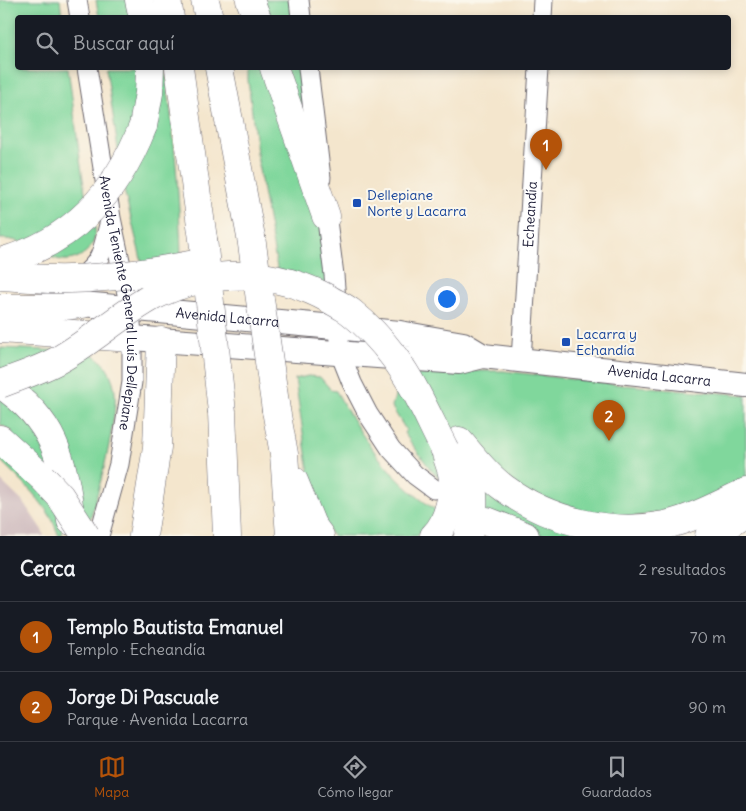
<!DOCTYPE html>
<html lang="es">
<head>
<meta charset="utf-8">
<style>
  body { margin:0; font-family:Delius,sans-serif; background:#20242c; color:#f1f3f6 }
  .you { position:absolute; left:446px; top:298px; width:18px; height:18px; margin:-12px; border:4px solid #fff; border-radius:50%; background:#1a73e8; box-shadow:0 0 0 8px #1a73e833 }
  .badge { display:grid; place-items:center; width:32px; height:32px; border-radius:50%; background:#b45309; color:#fff; font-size:16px; font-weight:700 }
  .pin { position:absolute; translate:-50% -41px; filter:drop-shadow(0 1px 2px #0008) }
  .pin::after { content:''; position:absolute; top:26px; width:18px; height:15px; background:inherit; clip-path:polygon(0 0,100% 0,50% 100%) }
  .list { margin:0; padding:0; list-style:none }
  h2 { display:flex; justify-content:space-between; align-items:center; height:65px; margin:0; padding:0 20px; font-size:21px }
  h2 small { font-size:16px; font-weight:400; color:#9ea1a6 }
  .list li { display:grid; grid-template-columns:32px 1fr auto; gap:15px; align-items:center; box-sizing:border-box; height:70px; padding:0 20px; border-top:1px solid #363941 }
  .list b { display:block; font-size:19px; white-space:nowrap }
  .list p { margin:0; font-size:16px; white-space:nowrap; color:#9ea1a6 }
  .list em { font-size:16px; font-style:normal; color:#9ea1a6 }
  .icon { flex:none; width:28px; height:28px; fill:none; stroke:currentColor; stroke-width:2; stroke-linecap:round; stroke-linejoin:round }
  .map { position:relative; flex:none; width:746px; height:536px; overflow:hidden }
  .search { position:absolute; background:#171b24; box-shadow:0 2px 8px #0003; left:15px; right:15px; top:15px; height:55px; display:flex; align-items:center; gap:12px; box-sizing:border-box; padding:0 18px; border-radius:5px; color:#9ea1a6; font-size:19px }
  .sheet { height:205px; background:#171b24 }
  nav { display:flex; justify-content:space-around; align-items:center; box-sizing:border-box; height:70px; border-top:1px solid #363941; background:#171b24; font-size:14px; color:#9ea1a6 }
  nav a { display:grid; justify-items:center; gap:2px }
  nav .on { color:#b45309 }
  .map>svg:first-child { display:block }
  .industrial { fill:#d2bfc1 }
  .green { fill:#80d79c; stroke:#517c6c }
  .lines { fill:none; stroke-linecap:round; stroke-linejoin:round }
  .minor-casing { stroke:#6c676e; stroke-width:21 }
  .major-casing { stroke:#6c676e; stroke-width:26 }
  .highway-casing { stroke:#6c676e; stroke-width:29 }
  .minor { stroke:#fff; stroke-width:19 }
  .major { stroke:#fff; stroke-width:24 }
  .highway { stroke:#fff; stroke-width:28 }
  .highway-bridge-casing { stroke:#6c676e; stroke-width:29; stroke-linecap:butt }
  .highway-bridge { stroke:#fff; stroke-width:28 }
  .transit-dot { fill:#1a4fb4; stroke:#fbf7ec; stroke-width:2 }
  .labels { text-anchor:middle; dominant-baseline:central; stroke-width:4; stroke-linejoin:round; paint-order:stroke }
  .transit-label { font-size:14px; fill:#164399; stroke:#fbf7ec; text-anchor:start }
  .street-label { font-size:14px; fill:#22223b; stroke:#fbf7ec }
</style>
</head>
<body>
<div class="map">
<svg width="746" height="536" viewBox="0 0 746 536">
  <rect width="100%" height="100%" fill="#fbf7ec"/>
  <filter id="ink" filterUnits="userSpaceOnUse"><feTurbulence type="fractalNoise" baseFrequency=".02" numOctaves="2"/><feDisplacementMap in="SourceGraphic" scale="10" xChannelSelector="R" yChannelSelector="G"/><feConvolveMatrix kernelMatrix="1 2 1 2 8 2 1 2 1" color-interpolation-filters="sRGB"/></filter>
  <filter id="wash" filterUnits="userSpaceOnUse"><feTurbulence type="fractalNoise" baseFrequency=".0096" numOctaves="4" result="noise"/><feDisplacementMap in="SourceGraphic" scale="20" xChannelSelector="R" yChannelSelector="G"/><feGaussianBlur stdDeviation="1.12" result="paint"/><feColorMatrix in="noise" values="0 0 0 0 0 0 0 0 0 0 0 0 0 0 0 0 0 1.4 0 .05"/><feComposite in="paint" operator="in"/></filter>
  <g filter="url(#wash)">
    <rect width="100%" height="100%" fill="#f4e6cd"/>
    <polygon class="industrial" points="0,480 23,502 42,530 44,536 0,536"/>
    <g class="green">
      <path d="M0,0H60L62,17L18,18V68H68C74,109 78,151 85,192C87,207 97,221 95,236C93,249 80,259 68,260C46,262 27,237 0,239Z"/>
      <polygon points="96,0 129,0 132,17 99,17"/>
      <polygon points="261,0 290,0 293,17 267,17"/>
      <path d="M106,68H165C176,143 181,220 182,297L143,267L124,190Z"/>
      <polygon points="248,68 267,68 321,222 329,291 318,300 282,295 259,169 248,80"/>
      <polygon points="285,68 300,68 305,113 301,113"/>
      <path d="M0,348L90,352C102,360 111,371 114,386C117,399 114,414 112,428C106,465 96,500 85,536L77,497L0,376Z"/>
      <polygon points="475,371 504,371 612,384 746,395 746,481 686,508 615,520 441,479 431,470 404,433 406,430 393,409 392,406 399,383 414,375"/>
      <path d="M308,376L320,377L331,390L336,391C362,437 390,481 436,510C431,520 426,529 417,536H334L330,533L312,493L295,379Z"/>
      <path d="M0,392L47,440L62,518V536H59C56,529 53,520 49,514C36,494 17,477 0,460V450L13,432L0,424Z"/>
      <polygon points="480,485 589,536 545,536 505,520 481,514"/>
    </g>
  </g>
  <g filter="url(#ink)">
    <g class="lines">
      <g class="minor-casing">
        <g id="minor">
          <polyline points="77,0 80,18"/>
          <polyline points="299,0 301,18"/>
          <polyline points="542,18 543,0"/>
          <path id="s1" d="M87,68L111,218L130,308L132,338V382L119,464L99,536"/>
          <polyline points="308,68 321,178"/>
          <polyline points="325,205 334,275 340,353 352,383 368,414 391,449 415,475 434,489"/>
          <path d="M82,276C104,260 103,246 110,221"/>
          <path id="s2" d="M521,360L539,68"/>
        </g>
      </g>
      <g class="major-casing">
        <g id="major">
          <path id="s3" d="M82,304L400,333L463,344L483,356"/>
          <path id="s4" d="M132,338L459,362L483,356L746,385"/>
        </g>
      </g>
      <g class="highway-casing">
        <g id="highway">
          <polyline points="139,0 143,18"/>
          <polyline points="167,0 170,18"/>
          <polyline points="205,0 209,18"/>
          <polyline points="250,0 257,18"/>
          <polyline points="179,68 203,239"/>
          <polyline points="219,68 251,237"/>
          <polyline points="274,68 326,216"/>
          <polyline points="143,126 149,93 150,68"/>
          <polyline points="0,308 39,308 82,304"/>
          <polyline points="0,329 132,338"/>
          <path d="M0,384C54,419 64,460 71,521"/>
          <polyline points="276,410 284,454 290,536"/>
          <polyline points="222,412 227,536"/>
          <polyline points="0,439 42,477"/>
          <path d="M459,441C473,457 486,475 504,488C549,521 610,536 665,525C693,519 720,504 746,492"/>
          <path d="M462,450C473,481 478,505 468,536"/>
          <polyline points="294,481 312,525 320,536"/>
          <polyline points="487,521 525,536"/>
          <polyline points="143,536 157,447 161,341"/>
          <path d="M434,536C448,523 455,491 452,473C450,465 447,458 445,450"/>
          <polyline points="709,536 746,513"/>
        </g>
      </g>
      <use href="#minor" class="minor"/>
      <use href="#major" class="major"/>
      <use href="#highway" class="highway"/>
      <g class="highway-bridge-casing">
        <g id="highway-bridge">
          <polyline points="251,237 276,410"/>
          <polyline points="203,239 222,412"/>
          <path d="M0,262C73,242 116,194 143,126"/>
          <path d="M0,276C23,277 46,280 69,279C114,278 156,272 200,263"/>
          <path d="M0,384C20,376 41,370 60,359C92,341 122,313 154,296C210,268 275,269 329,299C337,304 345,307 352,313C367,325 382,341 394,357C415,385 429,419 445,450"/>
          <polyline points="42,477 60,496 86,536"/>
        </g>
      </g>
      <use href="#highway-bridge" class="highway-bridge"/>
    </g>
  </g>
  <g class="transit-dot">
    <rect x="352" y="198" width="10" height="10" rx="2.5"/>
    <rect x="561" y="337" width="10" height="10" rx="2.5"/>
  </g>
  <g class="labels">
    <g class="transit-label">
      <text x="367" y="195">Dellepiane<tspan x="367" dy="16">Norte y Lacarra</tspan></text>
      <text x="576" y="334">Lacarra y<tspan x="576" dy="16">Echandía</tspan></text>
    </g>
    <g class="street-label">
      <text stroke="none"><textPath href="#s2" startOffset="146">Echeandía</textPath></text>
      <text stroke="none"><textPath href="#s1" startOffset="238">Avenida Teniente General Luís Dellepiane</textPath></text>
      <text stroke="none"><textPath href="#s3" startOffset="146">Avenida Lacarra</textPath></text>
      <text stroke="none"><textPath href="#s4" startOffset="530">Avenida Lacarra</textPath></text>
    </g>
  </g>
</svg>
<div class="you"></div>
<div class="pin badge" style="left:546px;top:170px">1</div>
<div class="pin badge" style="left:609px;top:441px">2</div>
<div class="search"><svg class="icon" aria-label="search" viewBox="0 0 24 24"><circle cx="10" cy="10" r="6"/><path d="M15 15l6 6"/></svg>Buscar aquí</div>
</div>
<section class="sheet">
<h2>Cerca<small>2 resultados</small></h2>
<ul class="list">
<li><span class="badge">1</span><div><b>Templo Bautista Emanuel</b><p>Templo · Echeandía</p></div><em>70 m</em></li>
<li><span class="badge">2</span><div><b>Jorge Di Pascuale</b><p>Parque · Avenida Lacarra</p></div><em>90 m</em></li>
</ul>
</section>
<nav>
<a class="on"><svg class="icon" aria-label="map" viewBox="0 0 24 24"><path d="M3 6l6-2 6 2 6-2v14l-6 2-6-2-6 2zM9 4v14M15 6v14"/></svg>Mapa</a>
<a><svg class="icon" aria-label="directions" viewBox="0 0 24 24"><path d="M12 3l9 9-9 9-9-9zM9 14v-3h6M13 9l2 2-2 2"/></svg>Cómo llegar</a>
<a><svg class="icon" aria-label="saved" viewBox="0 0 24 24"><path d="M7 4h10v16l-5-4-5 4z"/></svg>Guardados</a>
</nav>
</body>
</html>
